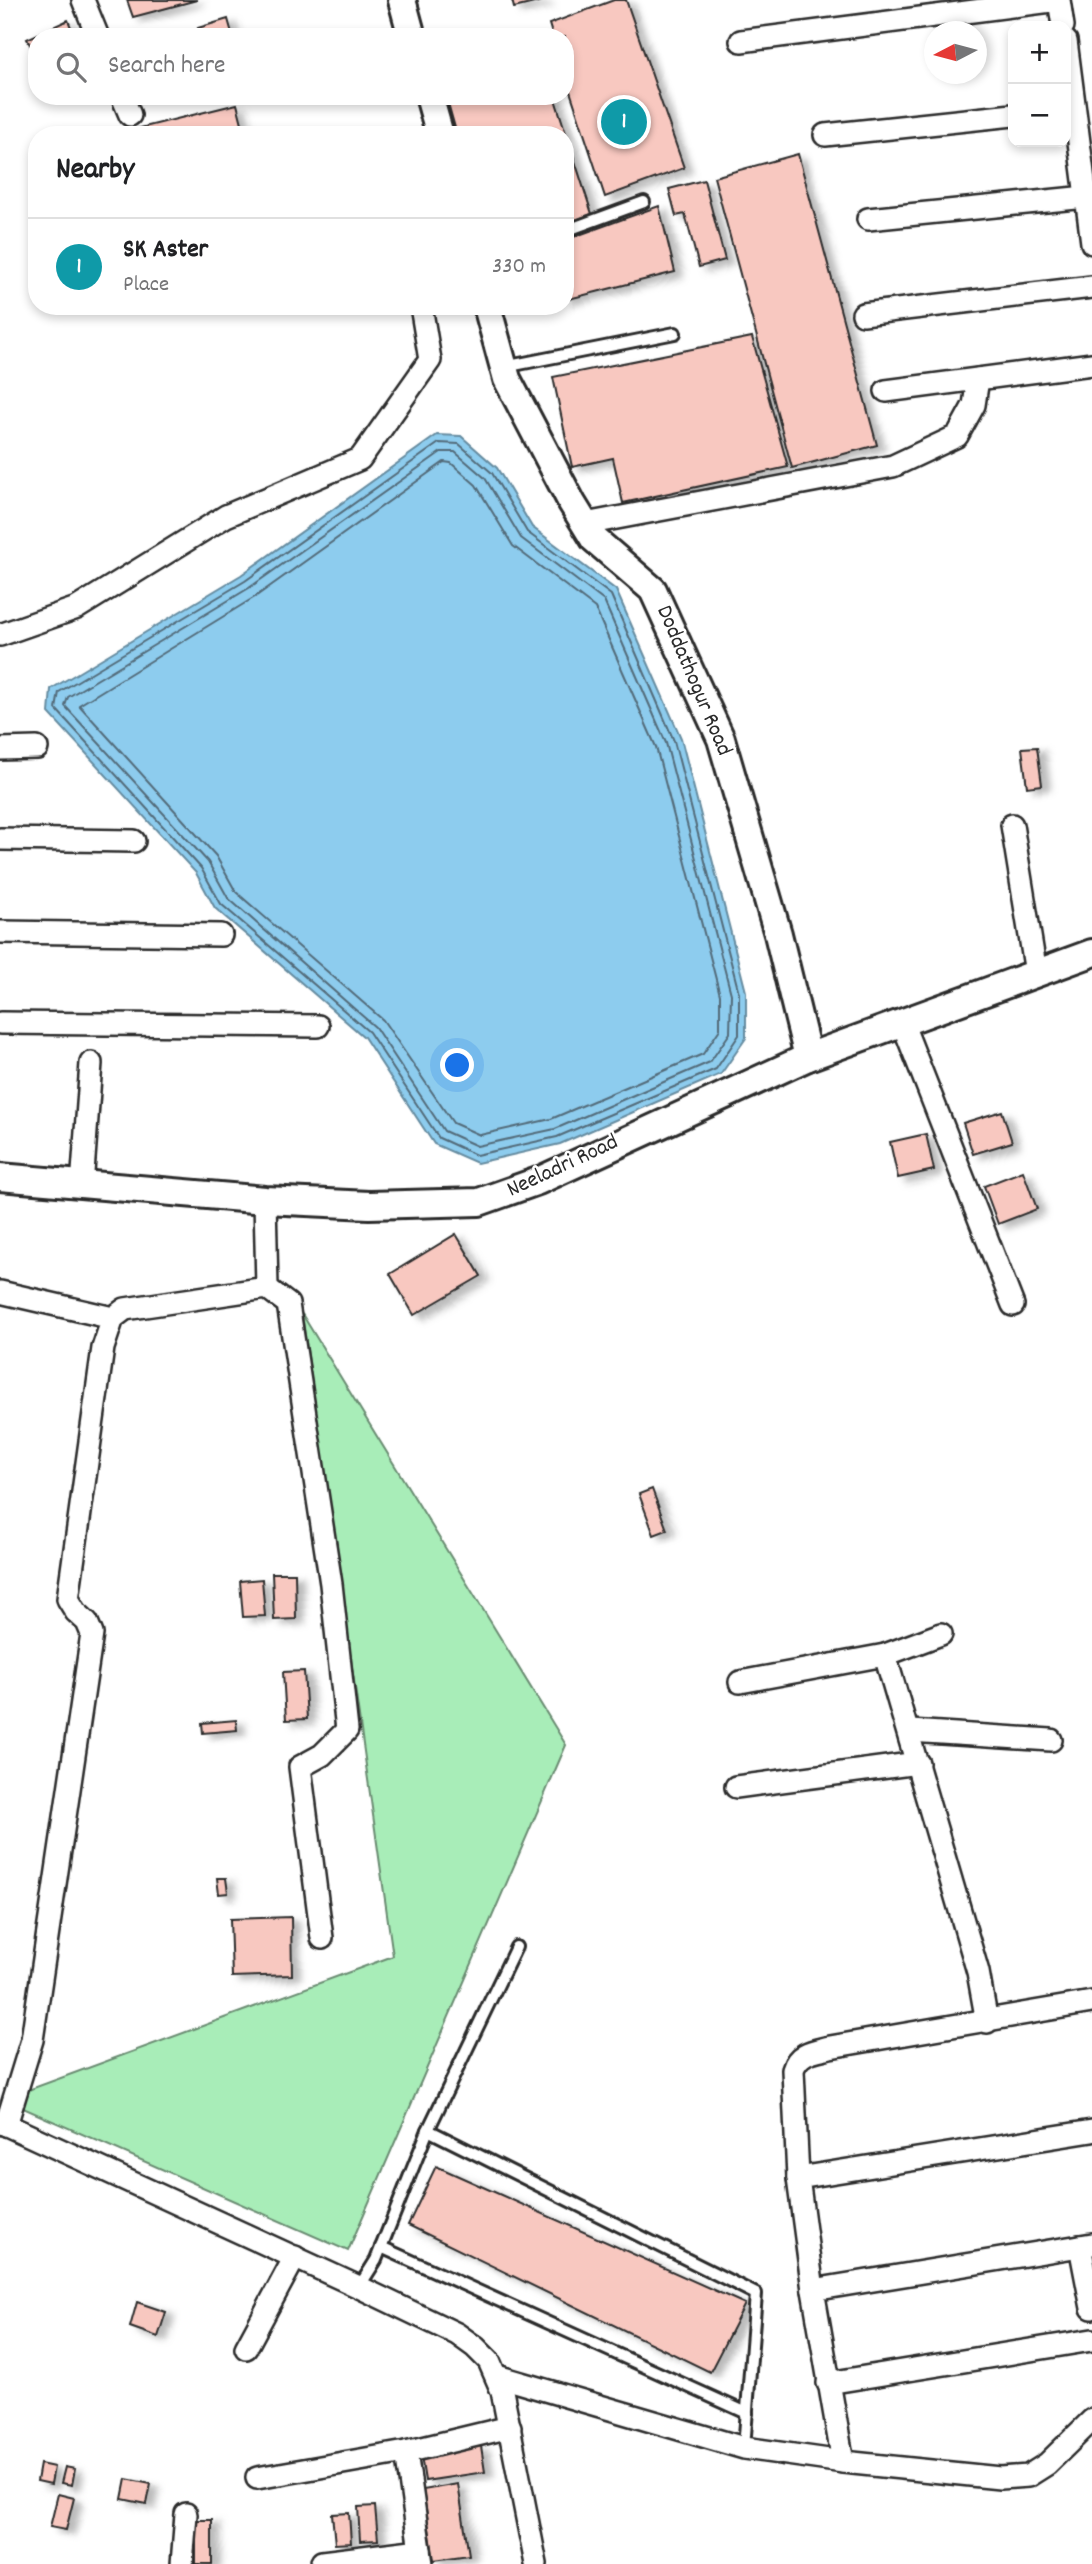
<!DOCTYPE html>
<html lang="en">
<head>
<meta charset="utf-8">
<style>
  body { margin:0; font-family:Dekko,sans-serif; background:#f2f2f2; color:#202124 }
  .controls { position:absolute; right:21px; top:21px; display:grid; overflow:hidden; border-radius:14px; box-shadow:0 4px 10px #0003 }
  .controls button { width:63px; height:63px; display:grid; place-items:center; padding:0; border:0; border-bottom:2px solid #e0e0e0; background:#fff; color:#202124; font:35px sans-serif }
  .compass { position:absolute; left:924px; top:21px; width:63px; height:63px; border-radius:50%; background:#fff; box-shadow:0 4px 10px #0003; rotate:264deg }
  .you { position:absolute; left:458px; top:1066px; width:24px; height:24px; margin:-18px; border:5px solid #fff; border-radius:50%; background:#1a73e8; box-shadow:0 0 0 10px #1a73e833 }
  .badge { display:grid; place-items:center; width:46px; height:46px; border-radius:50%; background:#2b2b2b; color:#fff; font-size:23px; font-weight:700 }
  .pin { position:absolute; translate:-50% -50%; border:4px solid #fff; box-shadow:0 2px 7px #0006 }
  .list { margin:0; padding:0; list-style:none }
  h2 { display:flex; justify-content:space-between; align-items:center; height:91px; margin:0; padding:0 28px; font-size:30px }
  h2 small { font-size:23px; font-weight:400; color:#757577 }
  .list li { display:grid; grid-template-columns:46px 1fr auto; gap:21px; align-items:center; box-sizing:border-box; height:98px; padding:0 28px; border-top:2px solid #e0e0e0 }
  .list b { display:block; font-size:26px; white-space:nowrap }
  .list p { margin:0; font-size:23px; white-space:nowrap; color:#757577 }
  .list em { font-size:23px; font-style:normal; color:#757577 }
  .icon { flex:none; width:38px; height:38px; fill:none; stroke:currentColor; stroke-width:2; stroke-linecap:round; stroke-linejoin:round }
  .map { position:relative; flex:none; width:1092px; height:2564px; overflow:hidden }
  .search { position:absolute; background:#fff; box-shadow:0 4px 10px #0003; left:28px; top:28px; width:546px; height:77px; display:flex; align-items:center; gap:18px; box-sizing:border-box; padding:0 24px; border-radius:28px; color:#757577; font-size:26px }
  .panel { position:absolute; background:#fff; box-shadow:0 4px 10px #0003; left:28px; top:126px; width:546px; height:189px; border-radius:28px }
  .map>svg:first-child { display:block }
  .green { fill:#a8edb8; stroke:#6a8c72; stroke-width:2 }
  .water { fill:#8dccee; stroke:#668ca0; stroke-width:2 }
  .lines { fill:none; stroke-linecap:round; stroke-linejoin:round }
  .shore { stroke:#526b79; stroke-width:2 }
  .building { fill:#f8c8c0; stroke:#2b2b2b; stroke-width:2; filter:url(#shadow) }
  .service-casing { stroke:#2b2b2b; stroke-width:16 }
  .minor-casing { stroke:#2b2b2b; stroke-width:26 }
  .tertiary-casing { stroke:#2b2b2b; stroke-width:32 }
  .service { stroke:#fff; stroke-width:10 }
  .minor { stroke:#fff; stroke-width:21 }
  .tertiary { stroke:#fff; stroke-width:26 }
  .labels { text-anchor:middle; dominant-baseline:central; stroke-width:5; stroke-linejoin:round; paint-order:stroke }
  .street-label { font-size:23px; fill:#2b2b2b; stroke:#fff }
</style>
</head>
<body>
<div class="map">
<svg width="1092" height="2564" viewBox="0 0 1092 2564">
  <defs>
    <filter id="shadow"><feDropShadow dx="8" dy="4.5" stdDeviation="3.5" flood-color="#0004"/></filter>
  </defs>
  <rect width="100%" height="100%" fill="#fff"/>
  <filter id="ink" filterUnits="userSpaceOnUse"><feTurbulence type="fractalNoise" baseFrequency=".0143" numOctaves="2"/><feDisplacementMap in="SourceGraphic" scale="14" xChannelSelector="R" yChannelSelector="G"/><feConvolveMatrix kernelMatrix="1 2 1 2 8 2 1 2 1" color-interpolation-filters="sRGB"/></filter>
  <g filter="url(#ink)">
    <polygon class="green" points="302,1314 566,1745 348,2251 23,2108 28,2090 393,1956"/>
    <polygon class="water" points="437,435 461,436 497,468 532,527 616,590 681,738 746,992 746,1038 721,1074 560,1144 477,1163 434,1144 364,1037 215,908 196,873 49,713 51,689 241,575"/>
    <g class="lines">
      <g class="shore">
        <polygon points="439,443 459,444 492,473 527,532 611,595 674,741 739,993 739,1035 716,1069 557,1137 476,1155 439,1138 369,1032 221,904 201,868 56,709 59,692 245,581"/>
        <polygon points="441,452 455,452 485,478 521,538 604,601 666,743 731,994 730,1033 710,1062 555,1129 477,1146 444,1131 375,1027 228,898 208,862 65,706 68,697 249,588"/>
        <polygon points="444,462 451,463 476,485 513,546 595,608 656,747 720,995 720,1029 703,1054 551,1119 480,1135 453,1123 383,1020 236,892 216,856 79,705 255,597"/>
      </g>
    </g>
    <g class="building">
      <polygon points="127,0 197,0 133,17"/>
      <polygon points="512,0 546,0 514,8"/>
      <polygon points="614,0 626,0 684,168 605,197 565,76 565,37 553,37 549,24"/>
      <polygon points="228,19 233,37 201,37 198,28"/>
      <polygon points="68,20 75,37 37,37 37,58 27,39"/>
      <polygon points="446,96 554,96 592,214 565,224 565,135 457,135"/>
      <polygon points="237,104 245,135 120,135 120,133"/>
      <polygon points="798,154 877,445 792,468 714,177"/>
      <polygon points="704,180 725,260 699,267 685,214 676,216 669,189"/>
      <polygon points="659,206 675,272 565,300 565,240"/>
      <polygon points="752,337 788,467 623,503 613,458 572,467 553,377"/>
      <polygon points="1037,747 1042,785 1027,787 1022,748"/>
      <polygon points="1002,1111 1012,1142 973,1154 963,1123"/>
      <polygon points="926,1134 934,1170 898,1178 890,1142"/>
      <polygon points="1023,1171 1037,1209 998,1224 984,1186"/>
      <polygon points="456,1234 481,1276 414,1315 390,1274"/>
      <polygon points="652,1489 667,1530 654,1535 639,1494"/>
      <polygon points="272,1573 295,1573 296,1619 274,1620"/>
      <polygon points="262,1579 265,1616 243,1617 240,1581"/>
      <polygon points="304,1671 307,1719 286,1720 283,1672"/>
      <polygon points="236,1720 237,1730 203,1733 202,1723"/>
      <polygon points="217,1878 226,1878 228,1893 219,1894"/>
      <polygon points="291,1917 292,1975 232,1977 230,1919"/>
      <polygon points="436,2166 745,2304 710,2372 408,2225"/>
      <polygon points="137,2302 166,2312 158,2337 130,2327"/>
      <polygon points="481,2446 485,2472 425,2481 421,2456"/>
      <polygon points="40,2464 54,2467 51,2484 37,2481"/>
      <polygon points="65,2467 75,2469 72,2485 61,2483"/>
      <polygon points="126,2479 151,2484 147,2504 122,2499"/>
      <polygon points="458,2484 469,2555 434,2560 423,2490"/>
      <polygon points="58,2494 74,2498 66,2530 50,2527"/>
      <polygon points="375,2506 378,2540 360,2541 358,2507"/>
      <polygon points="349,2513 351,2543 335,2544 332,2514"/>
      <rect x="196" y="2520" width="16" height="44"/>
    </g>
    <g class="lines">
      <g class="service-casing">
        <g id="service">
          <polyline points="565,231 644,202"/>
          <polyline points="504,367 675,333"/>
          <polyline points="428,2130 756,2294 744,2448"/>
          <polyline points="381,2247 747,2413"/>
          <polyline points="359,2287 376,2260 428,2130 516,1947"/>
        </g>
      </g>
      <g class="minor-casing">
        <g id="minor">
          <polyline points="83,0 98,37"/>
          <polyline points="741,41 1059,0 1063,26"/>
          <polyline points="1066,41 1092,243"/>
          <polyline points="122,96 130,115"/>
          <polyline points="825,135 1013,115"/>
          <polyline points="868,219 1086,197"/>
          <polyline points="863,314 1092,287"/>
          <polyline points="886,391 1092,364"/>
          <polyline points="585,524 893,466 957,436 974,405 978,379"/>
          <polyline points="0,635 77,608 226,516 360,459 430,360 421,306"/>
          <polyline points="0,749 37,748"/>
          <polyline points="1012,825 1036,973"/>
          <polyline points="0,839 134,841"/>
          <polyline points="0,932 221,935"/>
          <polyline points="902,1022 1013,1305"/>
          <polyline points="0,1023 318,1026"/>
          <polyline points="82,1186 91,1063"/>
          <polyline points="265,1200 267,1288"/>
          <polyline points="0,1292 113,1318"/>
          <polyline points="885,1655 978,1972 987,2022"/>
          <polyline points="740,1682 885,1655 941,1634"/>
          <polyline points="910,1731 1051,1740"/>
          <polyline points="736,1787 918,1763"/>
          <polyline points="0,2122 359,2287 457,2334 475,2347 489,2361 502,2391 536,2564"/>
          <polyline points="6,2125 32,2040 92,1634 87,1622 76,1612 68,1599 103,1348 113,1318 125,1309 267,1288 288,1304 331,1584 347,1730 322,1755 300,1767 322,1938"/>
          <polyline points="798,2178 1092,2131"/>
          <polyline points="1080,2246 1092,2308"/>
          <polyline points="813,2290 1092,2244"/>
          <polyline points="246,2348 295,2257"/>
          <polyline points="497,2376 744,2448 843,2462 1000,2478 1028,2476 1047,2464 1092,2420"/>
          <polyline points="828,2383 1092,2340"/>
          <polyline points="406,2452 422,2564"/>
          <path d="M843,2462L813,2290L798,2178L793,2070C798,2052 814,2051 830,2047L1092,2002"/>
          <polyline points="257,2478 406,2452 510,2427"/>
          <polyline points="322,2562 420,2550"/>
          <polyline points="182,2564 186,2514"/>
        </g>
      </g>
      <g class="tertiary-casing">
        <g id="tertiary">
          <polyline points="402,0 412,37"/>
          <polyline points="429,96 440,135"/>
          <polyline points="487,306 507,379 572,503 594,539 653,590 721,739 778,934 808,1057"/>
          <polyline points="0,1177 265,1200 369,1205 479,1202 538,1181 808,1057 1092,953"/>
        </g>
      </g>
      <use href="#service" class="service"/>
      <use href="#minor" class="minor"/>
      <use href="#tertiary" class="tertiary"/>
    </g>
  </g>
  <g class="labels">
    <g class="street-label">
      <text transform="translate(693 681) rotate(67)">Doddathogur Road</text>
      <text transform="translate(563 1167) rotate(-25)">Neeladri Road</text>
    </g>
  </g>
</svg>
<div class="controls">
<button>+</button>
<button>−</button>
</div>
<svg class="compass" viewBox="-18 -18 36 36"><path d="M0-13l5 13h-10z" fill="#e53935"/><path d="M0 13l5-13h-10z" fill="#757577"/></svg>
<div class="you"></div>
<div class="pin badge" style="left:624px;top:122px;background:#0f9aa8">1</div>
<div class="search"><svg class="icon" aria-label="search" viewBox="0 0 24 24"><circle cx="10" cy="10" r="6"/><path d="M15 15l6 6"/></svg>Search here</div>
<section class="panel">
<h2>Nearby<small></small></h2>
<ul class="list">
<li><span class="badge" style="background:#0f9aa8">1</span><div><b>SK Aster</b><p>Place</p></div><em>330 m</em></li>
</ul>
</section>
</div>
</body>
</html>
